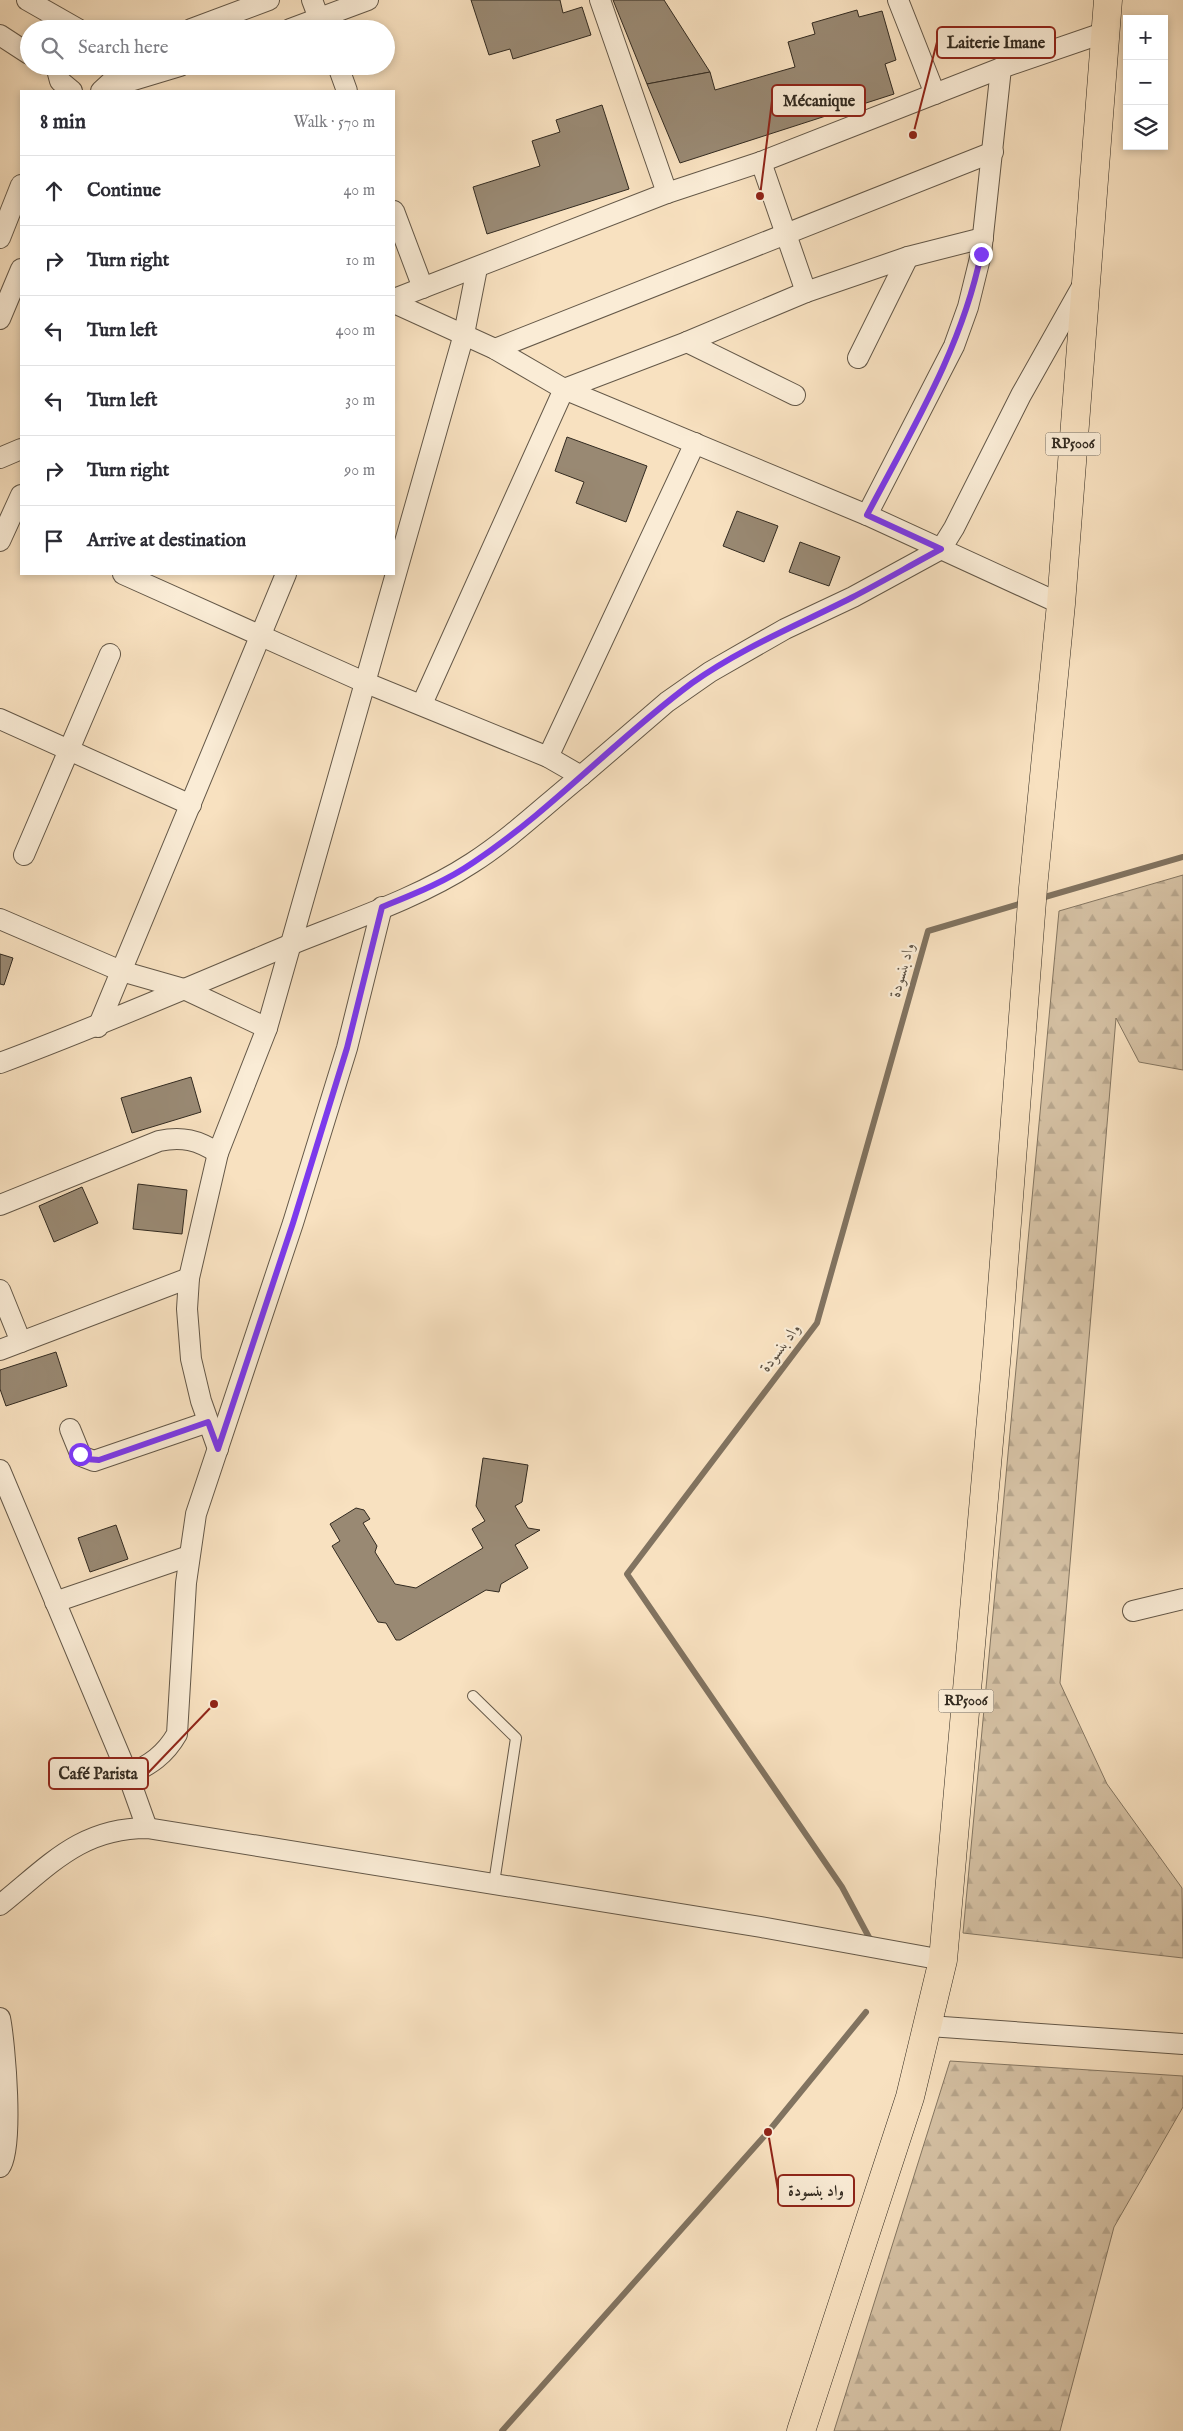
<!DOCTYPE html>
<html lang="en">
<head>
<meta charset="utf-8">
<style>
  body { margin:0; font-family:"IM FELL English",Amiri,serif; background:#f2f2f3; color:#2b2b33 }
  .controls { position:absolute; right:15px; top:15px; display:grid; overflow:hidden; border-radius:0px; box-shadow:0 2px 8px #0003 }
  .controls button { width:45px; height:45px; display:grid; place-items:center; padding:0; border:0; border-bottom:1px solid #e1e1e2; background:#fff; color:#2b2b33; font:25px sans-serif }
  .stop { position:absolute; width:15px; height:15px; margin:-11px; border:4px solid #7c3aed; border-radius:50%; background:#fff }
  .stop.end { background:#7c3aed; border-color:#fff; box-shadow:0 1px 5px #0008 }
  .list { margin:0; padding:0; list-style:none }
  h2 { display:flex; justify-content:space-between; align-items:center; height:65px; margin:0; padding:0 20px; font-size:21px }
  h2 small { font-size:16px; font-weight:400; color:#7c7c81 }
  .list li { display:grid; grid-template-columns:32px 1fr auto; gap:15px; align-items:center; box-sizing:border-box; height:70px; padding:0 20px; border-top:1px solid #e1e1e2 }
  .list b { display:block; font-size:19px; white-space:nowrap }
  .list em { font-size:16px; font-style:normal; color:#7c7c81 }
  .icon { flex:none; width:28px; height:28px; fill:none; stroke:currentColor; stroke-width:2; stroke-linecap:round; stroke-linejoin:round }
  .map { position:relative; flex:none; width:1183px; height:2431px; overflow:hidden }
  .search { position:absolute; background:#fff; box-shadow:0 2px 8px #0003; left:20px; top:20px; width:375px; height:55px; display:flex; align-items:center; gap:12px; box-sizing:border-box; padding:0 18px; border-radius:28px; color:#7c7c81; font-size:19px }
  .panel { position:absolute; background:#fff; box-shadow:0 2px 8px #0003; left:20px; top:90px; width:375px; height:485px; border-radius:0px }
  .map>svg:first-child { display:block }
  .forest { fill:url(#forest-firs); stroke:#847662 }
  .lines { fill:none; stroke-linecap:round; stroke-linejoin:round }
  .stream { stroke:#817360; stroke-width:6 }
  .building { fill:#998973; stroke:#322a20 }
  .lane-casing { stroke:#645848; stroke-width:12 }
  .street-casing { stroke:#645848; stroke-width:22 }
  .primary-casing { stroke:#322a20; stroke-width:29 }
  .lane { stroke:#faecd6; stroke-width:10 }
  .street { stroke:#faecd6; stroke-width:20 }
  .primary { stroke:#f8e1c0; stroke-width:28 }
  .route { stroke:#7c3aed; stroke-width:6 }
  .labels { text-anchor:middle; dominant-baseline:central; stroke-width:4.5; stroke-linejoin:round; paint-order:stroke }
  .shield { fill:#faecd6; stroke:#6e6457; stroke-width:1 }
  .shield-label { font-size:14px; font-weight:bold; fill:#322a20 }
  .water-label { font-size:16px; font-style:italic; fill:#594e40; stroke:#faecd6 }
  .leader { fill:none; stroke:#8f2418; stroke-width:2 }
  .callout-dot { fill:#8f2418; stroke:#faecd6; stroke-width:2 }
  .callout { fill:#faecd6; stroke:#8f2418; stroke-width:2 }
  .callout-label { font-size:16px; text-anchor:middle; font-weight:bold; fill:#322a20 }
</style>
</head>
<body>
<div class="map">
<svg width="1183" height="2431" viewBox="0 0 1183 2431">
  <defs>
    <pattern id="forest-firs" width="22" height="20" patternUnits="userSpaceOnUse" patternTransform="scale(1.25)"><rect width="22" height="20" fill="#d6c2a5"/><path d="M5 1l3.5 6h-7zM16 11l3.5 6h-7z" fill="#b8a78e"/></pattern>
  </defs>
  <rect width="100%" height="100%" fill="#f8e1c0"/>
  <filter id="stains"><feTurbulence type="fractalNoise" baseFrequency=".004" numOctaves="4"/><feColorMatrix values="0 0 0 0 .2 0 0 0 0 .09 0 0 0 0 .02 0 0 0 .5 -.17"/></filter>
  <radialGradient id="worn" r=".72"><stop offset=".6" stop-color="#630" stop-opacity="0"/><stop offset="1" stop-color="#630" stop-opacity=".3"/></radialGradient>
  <g class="forest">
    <polygon points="1183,875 1183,1070 1139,1062 1116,1018 1060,1683 1107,1784 1182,1888 1183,1958 963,1933 1059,911"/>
    <polygon points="950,2061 1183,2076 1183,2107 1114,2227 1060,2431 834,2431"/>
  </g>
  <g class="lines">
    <g class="stream">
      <polyline points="1038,899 1183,857"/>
      <polyline points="871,1941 842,1887 627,1574 817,1323 928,931 1026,902"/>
      <polyline points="502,2431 768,2132 866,2012"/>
    </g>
  </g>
  <g class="building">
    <polygon points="471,0 560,0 563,13 582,7 591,35 513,59 510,49 489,55"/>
    <polygon points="613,0 664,0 710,72 647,84"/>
    <polygon points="857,10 859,17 882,11 896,60 885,64 894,94 680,163 647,84 710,72 715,90 795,67 788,42 815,34 812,23"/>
    <polygon points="602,105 629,189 487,234 473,187 540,166 532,141 560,132 556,120"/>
    <polygon points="567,437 647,466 626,522 576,503 584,482 555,471"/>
    <polygon points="737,511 778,526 764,562 723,546"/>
    <polygon points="800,542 840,557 829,586 789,572"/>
    <polygon points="0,954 13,958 4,985 0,984"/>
    <polygon points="191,1077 201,1112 132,1133 121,1098"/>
    <polygon points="138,1184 187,1190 182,1234 133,1229"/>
    <polygon points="82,1187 98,1223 54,1242 39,1206"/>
    <polygon points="56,1352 67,1386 6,1406 0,1389 0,1370"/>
    <polygon points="483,1458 528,1465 522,1502 515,1506 528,1528 540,1530 515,1545 528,1568 501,1584 499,1592 486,1590 400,1640 396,1640 386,1623 378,1622 332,1546 340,1541 330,1524 356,1508 364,1510 370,1519 363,1523 377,1546 375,1552 395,1584 416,1588 483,1548 472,1529 485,1521 476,1506"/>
    <polygon points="116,1525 128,1559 90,1572 78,1538"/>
  </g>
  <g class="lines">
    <g class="lane-casing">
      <polyline id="lane" points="473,1696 516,1738 494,1883"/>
    </g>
    <g class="street-casing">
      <g id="street">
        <polyline points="27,0 78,29"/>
        <polyline points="312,0 323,29"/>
        <polyline points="600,0 667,193"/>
        <polyline points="898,0 935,94"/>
        <polyline points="191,29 269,0"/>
        <polyline points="290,29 368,0"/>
        <polyline points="0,35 29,54"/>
        <polyline points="56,66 60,81 72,91"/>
        <polyline points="338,66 347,91"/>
        <polyline points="107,88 180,66"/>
        <polyline points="101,91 114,79 117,66"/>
        <polyline points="761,162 806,292"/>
        <polyline points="394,211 423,288"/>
        <polyline points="0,238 21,185"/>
        <polyline points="394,299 667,193 761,162 1001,68 1106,32"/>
        <polyline points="394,303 495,349 564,389 867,515 1061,604"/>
        <polyline points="0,319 21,269"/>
        <polyline points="687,342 795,395"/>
        <polyline points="495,349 993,152"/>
        <polyline points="858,358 908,257"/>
        <polyline points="0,458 21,449"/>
        <polyline points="867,515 954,346 968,307 981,254 1001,68"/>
        <polyline points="0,541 21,495"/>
        <polyline points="123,574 364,682 548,757 581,776 667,702 710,672 785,629 853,597 941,549 954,528 1021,395 1084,283"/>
        <polyline points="422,704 564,389 687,342 806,292 908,257 983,238"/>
        <polyline points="0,719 191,805"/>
        <polyline points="548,757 695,443"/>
        <polyline points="24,855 110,654"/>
        <polyline points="0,919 121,971 184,989 267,1028"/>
        <polyline points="98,1027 286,574"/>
        <path d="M0,1063C97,1027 191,986 287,946C348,921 417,899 472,863C511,838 545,805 581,776"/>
        <path d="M0,1205L159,1141C182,1136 198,1140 218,1153"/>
        <polyline points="0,1290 21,1342"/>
        <polyline points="0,1350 189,1278"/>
        <polyline points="70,1429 81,1456 94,1461 208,1422"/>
        <polyline points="218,1449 201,1401 191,1359 187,1309 189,1278 218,1153 267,1028 464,334 477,268"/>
        <polyline points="0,1470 128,1775 147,1828"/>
        <polyline points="55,1602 189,1556"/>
        <polyline points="1133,1611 1183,1599"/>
        <path d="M128,1775C150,1765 165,1755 177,1734L186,1583L196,1514L293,1223L347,1048L382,907"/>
        <path d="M0,1905C49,1866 80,1828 147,1828L761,1927L943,1960"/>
        <path d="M0,2018C5,2043 14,2149 0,2167"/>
        <polyline points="929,2026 1183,2044"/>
      </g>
    </g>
    <g class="primary-casing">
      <polyline id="primary" points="801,2431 910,2097 943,1960 997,1352 1033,888 1061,604 1108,0"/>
    </g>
    <use href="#lane" class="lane"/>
    <use href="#street" class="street"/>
    <use href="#primary" class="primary"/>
  </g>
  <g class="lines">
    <path class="route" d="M80,1454L86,1459L99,1460L208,1422L218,1449L293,1223L347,1048L382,907C414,894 445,882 474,862C552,810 616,739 692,683C741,648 798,625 851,598C882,582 911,565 941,549L867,515C911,431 962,348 981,254"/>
  </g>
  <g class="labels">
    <g class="shield">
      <rect x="1045.5" y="432.5" width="55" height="23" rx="4"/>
      <rect x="938.5" y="1689.5" width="55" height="23" rx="4"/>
    </g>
    <g class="shield-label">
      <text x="1073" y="444">RP5006</text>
      <text x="966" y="1701">RP5006</text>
    </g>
    <g class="water-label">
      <text transform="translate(903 970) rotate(-74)">واد بنسودة</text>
      <text transform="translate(781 1348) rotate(-53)">واد بنسودة</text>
    </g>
  </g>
  <path class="leader" d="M913 135L937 42M760 196L772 101M214 1704L148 1773M768 2132L778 2190"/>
  <g class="callout-dot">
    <circle cx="913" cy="135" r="5"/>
    <circle cx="760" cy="196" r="5"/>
    <circle cx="214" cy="1704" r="5"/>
    <circle cx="768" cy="2132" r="5"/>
  </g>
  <g class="callout">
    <rect x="937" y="27" width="118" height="31" rx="5"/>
    <rect x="772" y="85" width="93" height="31" rx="5"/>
    <rect x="49" y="1758" width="99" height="31" rx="5"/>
    <rect x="778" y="2175" width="76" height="31" rx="5"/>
  </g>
  <g class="callout-label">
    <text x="996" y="48">Laiterie Imane</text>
    <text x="819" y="106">Mécanique</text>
    <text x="98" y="1779">Café Parista</text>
    <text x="816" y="2196">واد بنسودة</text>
  </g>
  <rect width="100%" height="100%" filter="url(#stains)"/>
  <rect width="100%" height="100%" fill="url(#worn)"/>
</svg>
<div class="controls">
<button>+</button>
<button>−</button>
<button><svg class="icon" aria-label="layers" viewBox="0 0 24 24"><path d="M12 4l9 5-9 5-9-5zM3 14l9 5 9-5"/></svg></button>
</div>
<div class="stop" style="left:80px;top:1454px"></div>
<div class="stop end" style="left:981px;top:254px"></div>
<div class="search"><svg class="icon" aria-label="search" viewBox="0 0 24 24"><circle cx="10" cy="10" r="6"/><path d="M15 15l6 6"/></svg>Search here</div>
<section class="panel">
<h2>8 min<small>Walk · 570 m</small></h2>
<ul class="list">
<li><svg class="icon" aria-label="ahead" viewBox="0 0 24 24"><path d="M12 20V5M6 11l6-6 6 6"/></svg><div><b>Continue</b></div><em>40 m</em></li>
<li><svg class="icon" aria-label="right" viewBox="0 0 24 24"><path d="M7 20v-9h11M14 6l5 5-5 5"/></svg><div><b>Turn right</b></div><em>10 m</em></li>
<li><svg class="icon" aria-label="left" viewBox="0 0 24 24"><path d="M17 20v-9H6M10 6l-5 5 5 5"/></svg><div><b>Turn left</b></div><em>400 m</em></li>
<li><svg class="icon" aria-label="left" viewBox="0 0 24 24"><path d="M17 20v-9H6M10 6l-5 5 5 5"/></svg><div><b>Turn left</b></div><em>30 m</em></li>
<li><svg class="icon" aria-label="right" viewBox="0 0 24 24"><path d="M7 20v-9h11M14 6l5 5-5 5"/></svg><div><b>Turn right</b></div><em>90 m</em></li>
<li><svg class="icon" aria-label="arrive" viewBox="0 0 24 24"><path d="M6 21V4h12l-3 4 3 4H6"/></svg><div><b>Arrive at destination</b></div></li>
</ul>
</section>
</div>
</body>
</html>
